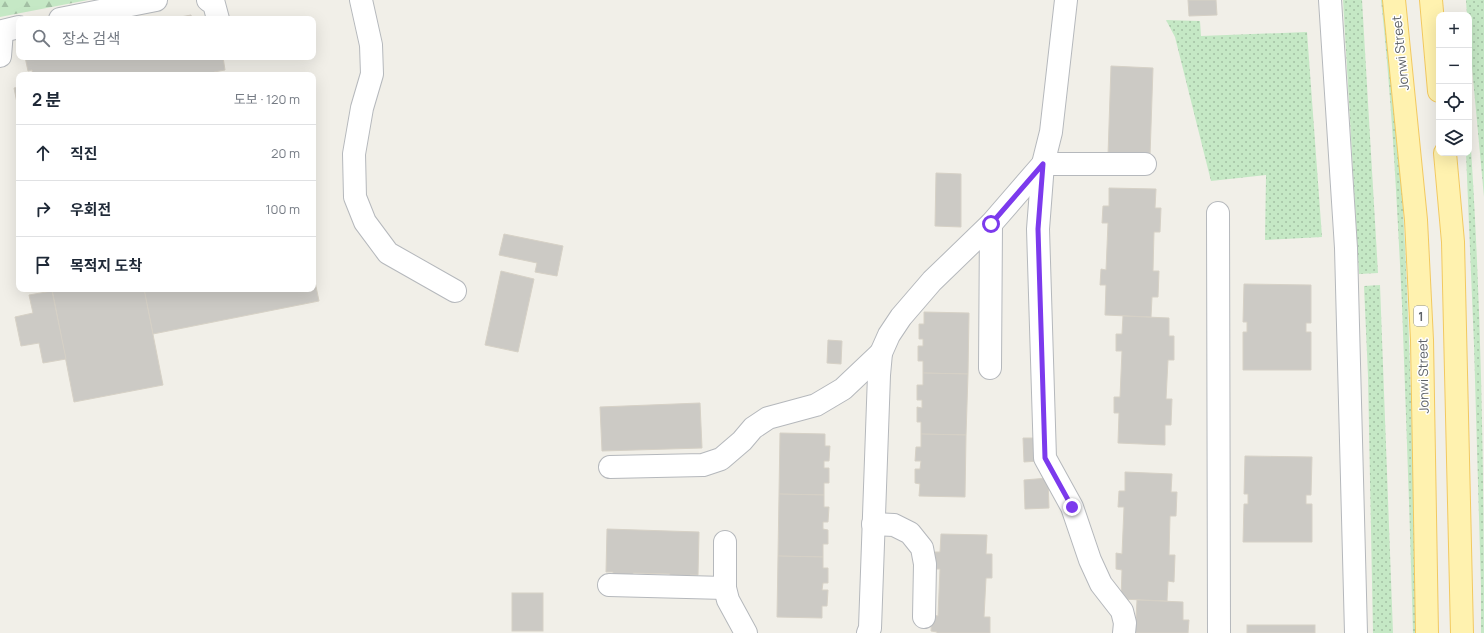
<!DOCTYPE html>
<html lang="ko">
<head>
<meta charset="utf-8">
<style>
  body { margin:0; font-family:Manrope,"Noto Sans KR",sans-serif; background:#f6f6f7; color:#1f2937 }
  .controls { position:absolute; right:12px; top:12px; display:grid; overflow:hidden; border-radius:8px; box-shadow:0 4px 16px #0002 }
  .controls button { width:36px; height:36px; display:grid; place-items:center; padding:0; border:0; border-bottom:1px solid #e0e1e3; background:#fff; color:#1f2937; font:20px sans-serif }
  .stop { position:absolute; width:12px; height:12px; margin:-9px; border:3px solid #7c3aed; border-radius:50%; background:#fff }
  .stop.end { background:#7c3aed; border-color:#fff; box-shadow:0 1px 4px #0008 }
  .list { margin:0; padding:0; list-style:none }
  h2 { display:flex; justify-content:space-between; align-items:center; height:52px; margin:0; padding:0 16px; font-size:17px }
  h2 small { font-size:13px; font-weight:400; color:#747a83 }
  .list li { display:grid; grid-template-columns:26px 1fr auto; gap:12px; align-items:center; box-sizing:border-box; height:56px; padding:0 16px; border-top:1px solid #e0e1e3 }
  .list b { display:block; font-size:15px; white-space:nowrap }
  .list em { font-size:13px; font-style:normal; color:#747a83 }
  .icon { flex:none; width:22px; height:22px; fill:none; stroke:currentColor; stroke-width:2; stroke-linecap:round; stroke-linejoin:round }
  .map { position:relative; flex:none; width:1484px; height:633px; overflow:hidden }
  .search { position:absolute; background:#fff; box-shadow:0 4px 16px #0002; left:16px; top:16px; width:300px; height:44px; display:flex; align-items:center; gap:10px; box-sizing:border-box; padding:0 14px; border-radius:8px; color:#747a83; font-size:15px }
  .panel { position:absolute; background:#fff; box-shadow:0 4px 16px #0002; left:16px; top:72px; width:300px; height:220px; border-radius:8px }
  .map>svg:first-child { display:block }
  .grass { fill:url(#grass-dots) }
  .forest { fill:url(#forest-firs) }
  .building { fill:#cccac5; stroke:#d6d1c6 }
  .lines { fill:none; stroke-linecap:round; stroke-linejoin:round }
  .minor-casing { stroke:#b5b8bc; stroke-width:24 }
  .major-casing { stroke:#f2c960; stroke-width:24 }
  .minor { stroke:#fff; stroke-width:22 }
  .major { stroke:#fff2af; stroke-width:22 }
  .route { stroke:#7c3aed; stroke-width:5 }
  .labels { text-anchor:middle; dominant-baseline:central; stroke-width:3; stroke-linejoin:round; paint-order:stroke }
  .shield { fill:#fff; stroke:#8f9295; stroke-width:1 }
  .shield-label { font-size:12px; font-weight:bold; fill:#5f6368 }
  .street-label { font-size:13px; fill:#5f6368; stroke:#fff }
</style>
</head>
<body>
<div class="map">
<svg width="1484" height="633" viewBox="0 0 1484 633">
  <defs>
    <pattern id="grass-dots" width="8" height="8" patternUnits="userSpaceOnUse"><rect width="8" height="8" fill="#c5e8c5"/><path d="M2 2h.1M6 6h.1" fill="none" stroke="#a3c0a4" stroke-width="1.8" stroke-linecap="round"/></pattern>
    <pattern id="forest-firs" width="22" height="20" patternUnits="userSpaceOnUse"><rect width="22" height="20" fill="#c5e8c5"/><path d="M5 1l3.5 6h-7zM16 11l3.5 6h-7z" fill="#a3c0a4"/></pattern>
  </defs>
  <rect width="100%" height="100%" fill="#f1efe8"/>
  <g class="grass">
    <polygon points="1343,0 1362,0 1378,273 1359,274"/>
    <path d="M1381,0H1386C1390,43 1395,87 1398,130C1410,297 1413,465 1417,633H1413C1410,524 1406,414 1402,305C1397,203 1392,101 1381,0Z"/>
    <polygon points="1466,0 1484,0 1484,197 1469,35 1469,15 1467,15"/>
    <polygon points="1166,20 1200,21 1201,36 1307,32 1322,237 1265,240 1266,175 1211,181 1175,37"/>
    <path d="M1469,119C1481,290 1484,462 1484,633H1481V587L1474,345L1466,153H1469Z"/>
    <polygon points="1380,285 1393,633 1373,633 1368,376 1364,286"/>
  </g>
  <polygon class="forest" points="0,0 88,0 0,17"/>
  <g class="building">
    <polygon points="1188,0 1216,0 1217,15 1189,16"/>
    <polygon points="191,15 192,19 170,19"/>
    <polygon points="25,57 211,57 211,58 223,57 225,70 214,72 214,75 33,75 32,70 28,71"/>
    <polygon points="1111,66 1153,68 1150,156 1108,155"/>
    <polygon points="19,87 19,113 14,88"/>
    <polygon points="936,173 961,174 961,227 935,226"/>
    <polygon points="1109,188 1156,189 1155,208 1161,208 1160,232 1154,232 1153,271 1159,271 1158,297 1152,297 1151,317 1105,315 1106,285 1100,285 1101,269 1106,270 1108,223 1102,223 1103,206 1109,206"/>
    <polygon points="504,234 563,246 557,276 535,272 537,263 499,255"/>
    <polygon points="501,271 534,279 518,352 485,345"/>
    <polygon points="313,272 319,301 153,334 144,289 313,289"/>
    <polygon points="1244,284 1311,285 1311,323 1306,323 1306,332 1311,332 1311,370 1243,370 1243,332 1247,332 1247,322 1243,322"/>
    <polygon points="52,289 144,289 163,385 74,402"/>
    <polygon points="52,291 66,359 43,363 39,343 21,346 15,317 33,313 29,295"/>
    <polygon points="924,312 969,313 968,374 923,373 923,361 918,361 918,346 923,346 923,339 919,339 919,324 924,324"/>
    <polygon points="1123,316 1169,318 1169,336 1174,336 1174,360 1168,360 1166,399 1172,399 1171,425 1165,425 1165,445 1118,443 1119,413 1114,413 1114,397 1120,397 1122,351 1116,351 1116,334 1122,334"/>
    <polygon points="828,340 842,341 841,364 827,363"/>
    <polygon points="923,373 968,374 966,435 921,434 921,422 917,422 917,407 922,408 922,400 917,400 917,385 923,385"/>
    <polygon points="700,403 702,448 602,451 600,407"/>
    <polygon points="780,433 825,434 825,446 830,446 829,461 824,461 824,468 829,468 829,483 824,483 824,495 779,494"/>
    <polygon points="921,434 966,435 965,497 919,496 920,484 915,483 915,469 920,469 921,461 915,461 916,447 921,447"/>
    <polygon points="1023,438 1038,438 1039,461 1024,462"/>
    <polygon points="1245,456 1312,457 1311,495 1306,495 1306,504 1312,504 1312,542 1243,542 1244,504 1248,504 1248,494 1244,494"/>
    <polygon points="1125,472 1172,474 1171,492 1177,492 1176,516 1170,516 1169,555 1175,555 1174,582 1168,581 1167,601 1121,599 1122,570 1116,569 1116,553 1122,554 1124,507 1118,507 1119,491 1125,491"/>
    <polygon points="1048,478 1049,508 1025,509 1024,480"/>
    <polygon points="779,494 824,495 824,507 829,507 828,522 823,522 823,529 828,530 828,544 823,544 823,557 778,556"/>
    <polygon points="607,529 699,532 698,575 690,575 690,580 670,579 670,574 633,573 633,578 613,577 613,572 606,572"/>
    <polygon points="941,534 987,535 986,554 992,554 992,578 986,578 984,617 990,617 990,633 937,633 937,632 931,631 932,615 938,616 940,569 934,569 935,552 940,552"/>
    <polygon points="778,556 823,557 823,568 828,568 828,583 823,583 822,590 828,590 827,606 822,606 822,618 777,617"/>
    <rect x="512" y="593" width="31" height="38"/>
    <polygon points="1137,600 1183,602 1183,620 1189,620 1188,633 1130,633 1130,618 1136,619"/>
    <rect x="1247" y="625" width="68" height="8"/>
  </g>
  <g class="lines">
    <g class="minor-casing">
      <g id="minor">
        <polyline points="208,0 214,4 218,19"/>
        <polyline points="361,0 371,45 372,74 362,108 354,154 355,197 365,222 388,253 455,291"/>
        <polyline points="1066,0 1051,132 1043,164 1038,229 1045,458 1072,507 1090,560 1101,584 1122,611 1125,623 1124,633"/>
        <polyline points="1330,0 1346,248 1356,633"/>
        <polyline points="60,19 156,0"/>
        <polyline points="0,56 2,31 19,27"/>
        <polyline points="1218,213 1219,633"/>
        <polyline points="990,368 991,224"/>
        <polyline points="610,467 703,465 721,459 742,441 753,428 768,418 816,405 843,389 881,353"/>
        <polyline points="873,524 894,525 910,533 922,548 925,564 924,617"/>
        <polyline points="725,542 725,588 728,600 746,633"/>
        <polyline points="609,585 725,588"/>
        <polyline points="868,633 870,628 879,375 881,353 889,335 901,317 932,281 991,224 1043,164 1145,164"/>
      </g>
    </g>
    <g class="major-casing">
      <g id="major">
        <polyline points="1394,0 1416,220 1422,340 1427,633"/>
        <polyline points="1431,0 1439,91"/>
        <polyline points="1445,153 1453,242 1462,633"/>
      </g>
    </g>
    <use href="#minor" class="minor"/>
    <use href="#major" class="major"/>
  </g>
  <g class="lines">
    <polyline class="route" points="991,224 1043,164 1038,229 1045,458 1072,507"/>
  </g>
  <g class="labels">
    <rect class="shield" x="1414" y="306" width="14" height="20" rx="3"/>
    <g class="shield-label">
      <text x="1421" y="316">1</text>
    </g>
    <g class="street-label">
      <text transform="translate(1400 53) rotate(-96)">Jonwi Street</text>
      <text transform="translate(1423 376) rotate(-91)">Jonwi Street</text>
    </g>
  </g>
</svg>
<div class="controls">
<button>+</button>
<button>−</button>
<button><svg class="icon" aria-label="locate" viewBox="0 0 24 24"><circle cx="12" cy="12" r="6"/><path d="M12 2v4M12 18v4M2 12h4M18 12h4"/></svg></button>
<button><svg class="icon" aria-label="layers" viewBox="0 0 24 24"><path d="M12 4l9 5-9 5-9-5zM3 14l9 5 9-5"/></svg></button>
</div>
<div class="stop" style="left:991px;top:224px"></div>
<div class="stop end" style="left:1072px;top:507px"></div>
<div class="search"><svg class="icon" aria-label="search" viewBox="0 0 24 24"><circle cx="10" cy="10" r="6"/><path d="M15 15l6 6"/></svg>장소 검색</div>
<section class="panel">
<h2>2 분<small>도보 · 120 m</small></h2>
<ul class="list">
<li><svg class="icon" aria-label="ahead" viewBox="0 0 24 24"><path d="M12 20V5M6 11l6-6 6 6"/></svg><div><b>직진</b></div><em>20 m</em></li>
<li><svg class="icon" aria-label="right" viewBox="0 0 24 24"><path d="M7 20v-9h11M14 6l5 5-5 5"/></svg><div><b>우회전</b></div><em>100 m</em></li>
<li><svg class="icon" aria-label="arrive" viewBox="0 0 24 24"><path d="M6 21V4h12l-3 4 3 4H6"/></svg><div><b>목적지 도착</b></div></li>
</ul>
</section>
</div>
</body>
</html>
